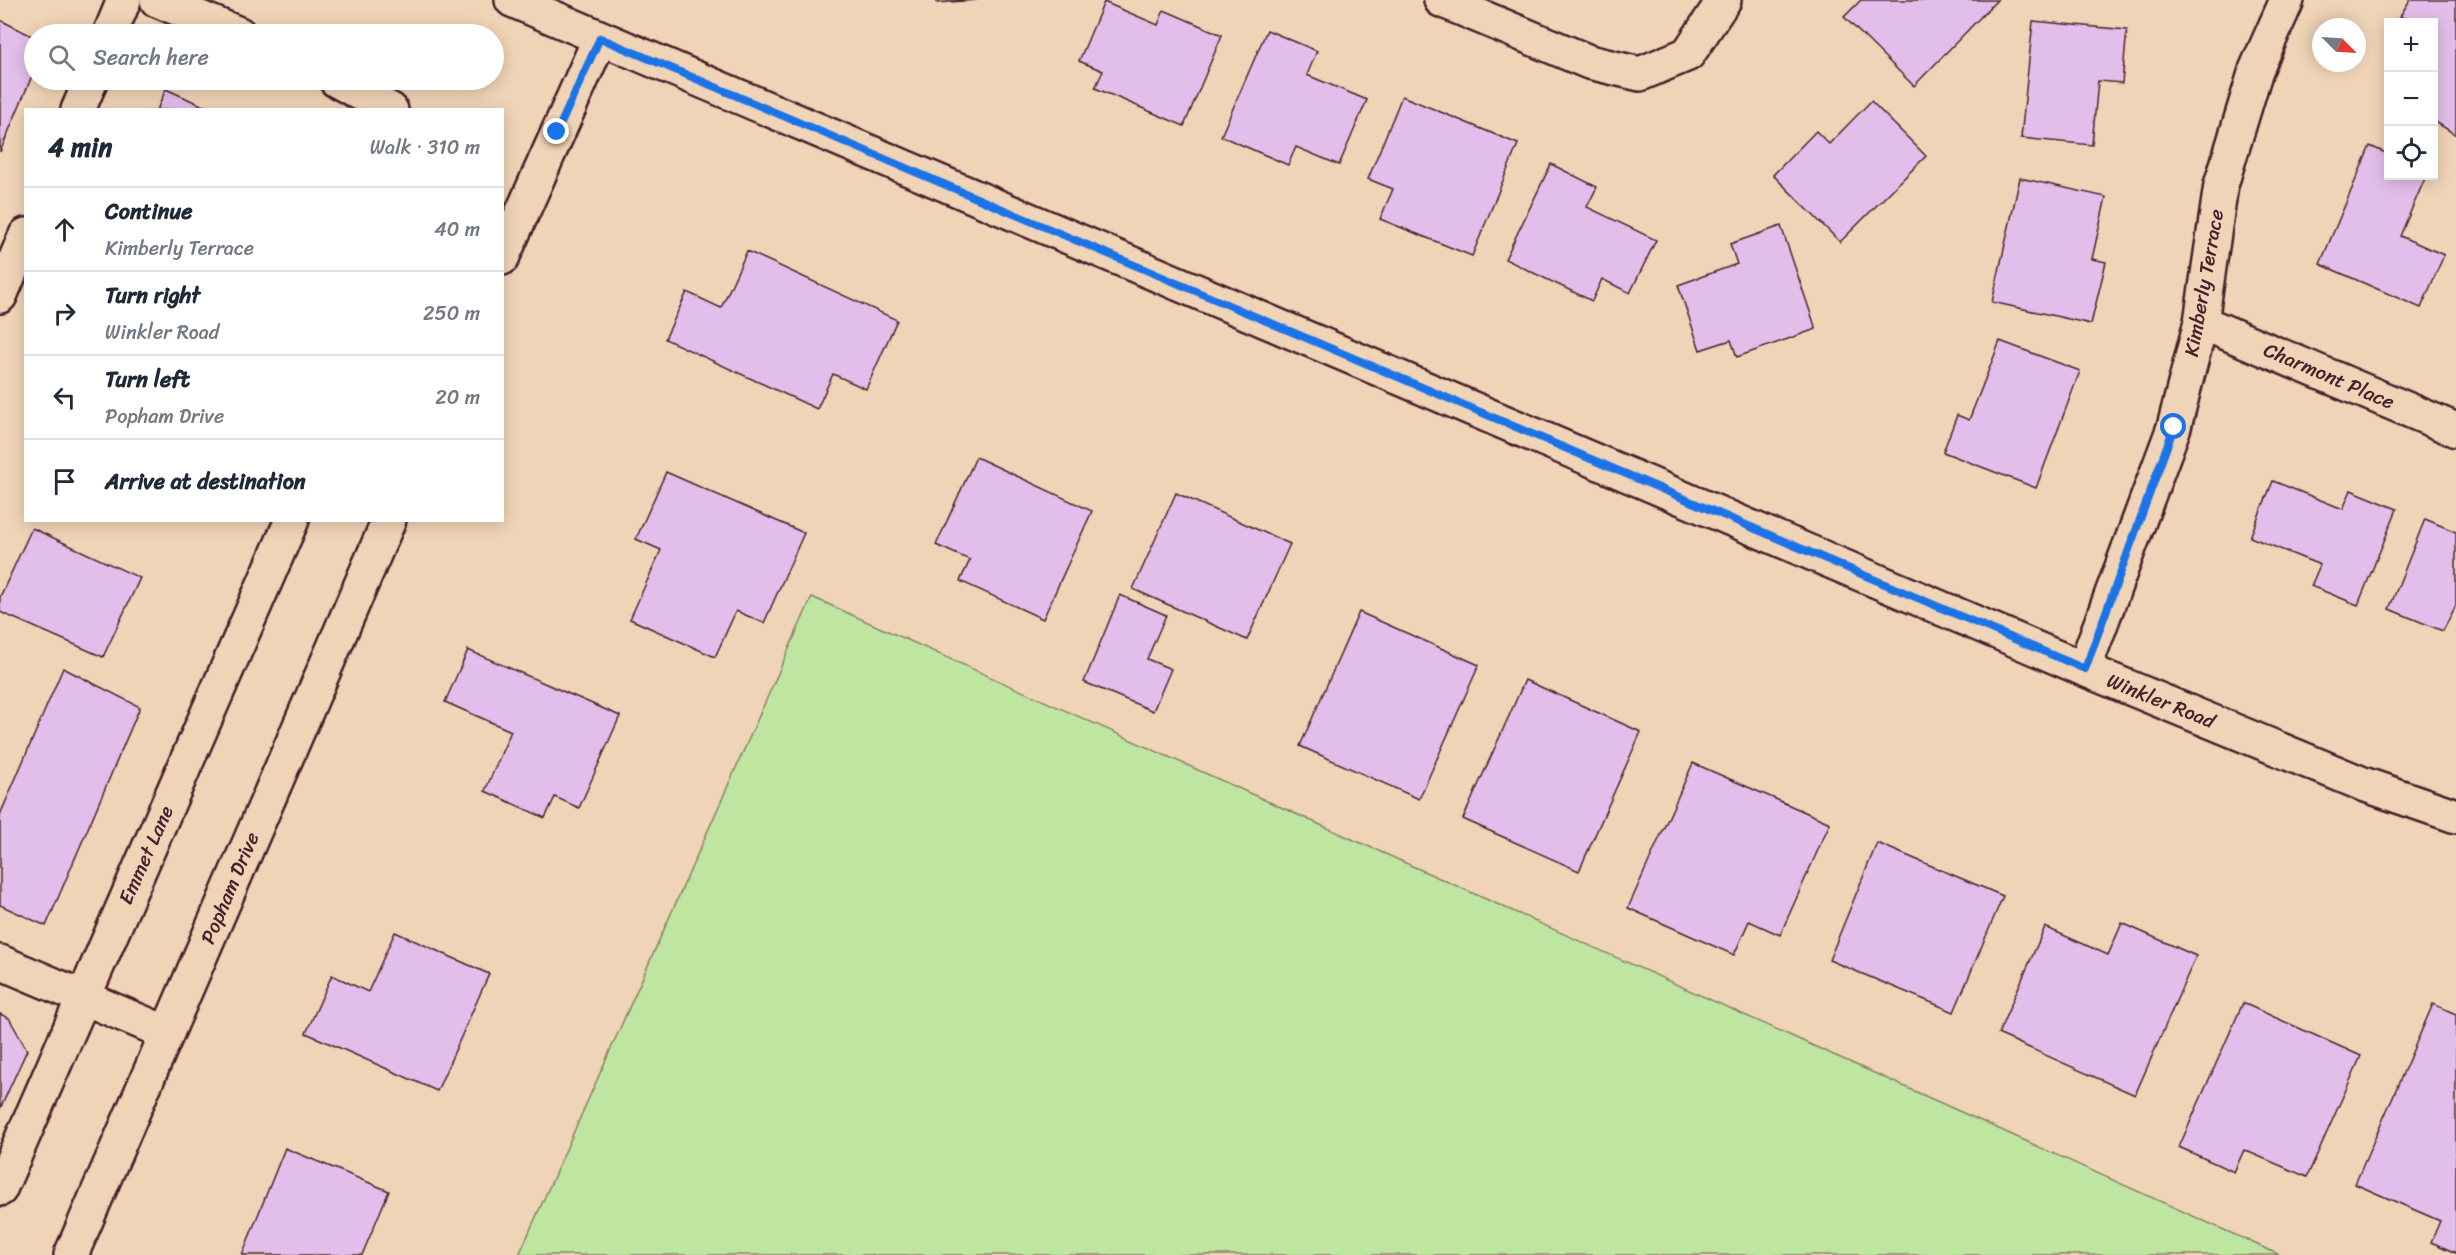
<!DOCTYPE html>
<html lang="en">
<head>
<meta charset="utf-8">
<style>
  body { margin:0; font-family:Sriracha,sans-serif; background:#f6f6f7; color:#1f2937 }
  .controls { position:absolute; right:18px; top:18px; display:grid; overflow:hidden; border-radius:0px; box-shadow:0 3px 15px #0003 }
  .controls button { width:54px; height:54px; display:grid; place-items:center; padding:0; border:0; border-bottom:2px solid #e0e1e3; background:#fff; color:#1f2937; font:30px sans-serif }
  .compass { position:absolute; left:2312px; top:18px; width:54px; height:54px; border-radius:50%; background:#fff; box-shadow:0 3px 15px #0003; rotate:114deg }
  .stop { position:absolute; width:18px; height:18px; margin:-14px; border:4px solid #1a73e8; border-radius:50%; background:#fff }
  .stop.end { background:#1a73e8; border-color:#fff; box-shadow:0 2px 6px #0008 }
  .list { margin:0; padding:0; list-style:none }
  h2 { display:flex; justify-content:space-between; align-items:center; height:78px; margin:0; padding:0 24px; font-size:26px }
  h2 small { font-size:20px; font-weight:400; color:#747a83 }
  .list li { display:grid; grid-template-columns:39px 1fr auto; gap:18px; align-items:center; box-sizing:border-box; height:84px; padding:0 24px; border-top:2px solid #e0e1e3 }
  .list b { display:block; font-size:22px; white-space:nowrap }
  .list p { margin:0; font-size:20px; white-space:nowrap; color:#747a83 }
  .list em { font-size:20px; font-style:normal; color:#747a83 }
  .icon { flex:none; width:33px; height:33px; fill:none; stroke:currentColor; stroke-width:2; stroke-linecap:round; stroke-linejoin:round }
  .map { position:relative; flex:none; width:2456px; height:1255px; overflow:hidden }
  .search { position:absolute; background:#fff; box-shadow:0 3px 15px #0003; left:24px; top:24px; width:480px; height:66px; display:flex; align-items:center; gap:15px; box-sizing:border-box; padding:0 21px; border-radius:33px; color:#747a83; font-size:22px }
  .panel { position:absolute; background:#fff; box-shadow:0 3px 15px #0003; left:24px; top:108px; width:480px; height:414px; border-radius:0px }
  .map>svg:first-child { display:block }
  .green { fill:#bee6a1; stroke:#848266; stroke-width:1.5 }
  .building { fill:#e2bfeb; stroke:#4a1f2b; stroke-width:1.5 }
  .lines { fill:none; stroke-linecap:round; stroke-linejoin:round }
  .minor-casing { stroke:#4a1f2b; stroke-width:38 }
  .minor { stroke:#f0d4b7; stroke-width:33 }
  .route { stroke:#1a73e8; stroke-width:8 }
  .labels { text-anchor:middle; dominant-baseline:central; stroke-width:5; stroke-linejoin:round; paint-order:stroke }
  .street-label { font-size:20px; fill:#4a1f2b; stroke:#f0d4b7 }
</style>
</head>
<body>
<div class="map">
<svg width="2456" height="1255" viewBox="0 0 2456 1255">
  <rect width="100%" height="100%" fill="#f0d4b7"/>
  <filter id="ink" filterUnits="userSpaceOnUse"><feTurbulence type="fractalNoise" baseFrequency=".0167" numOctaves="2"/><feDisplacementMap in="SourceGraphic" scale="12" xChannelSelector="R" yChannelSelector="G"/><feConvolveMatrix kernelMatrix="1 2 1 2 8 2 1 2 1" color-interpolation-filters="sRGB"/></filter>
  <g filter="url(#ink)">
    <polygon class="green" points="812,597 2280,1255 519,1255"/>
    <g class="building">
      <polygon points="937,0 977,0 937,3"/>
      <polygon points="1861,0 1997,0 1914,86 1844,17"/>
      <polygon points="2410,0 2456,0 2456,135 2434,121 2434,22 2410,22 2400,16"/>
      <polygon points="1104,2 1158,25 1164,10 1222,35 1184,126 1095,88 1103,71 1079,61"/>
      <polygon points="0,20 34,37 34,71 0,152"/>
      <polygon points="2033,21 2127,30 2122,83 2098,81 2092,145 2021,138"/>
      <polygon points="1267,30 1317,51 1307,75 1367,100 1339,165 1296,147 1288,165 1221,136"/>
      <polygon points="166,89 212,110 157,110"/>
      <polygon points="1402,96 1518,144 1472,256 1380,219 1393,189 1368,179"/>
      <polygon points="1871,101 1926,156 1840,242 1773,175 1816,131 1829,144"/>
      <polygon points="2370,146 2388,154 2388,176 2426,176 2400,236 2444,255 2421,308 2320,264"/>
      <polygon points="1551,164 1597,187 1587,207 1656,240 1630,293 1602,279 1592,301 1505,259"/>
      <polygon points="2020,178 2106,197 2092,259 2106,262 2091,324 1992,302"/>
      <polygon points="1781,226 1816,329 1737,357 1731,340 1700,350 1678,285 1737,264 1730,244"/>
      <polygon points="747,251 897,320 866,389 833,374 817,409 665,339 687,292 721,308"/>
      <polygon points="2000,341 2080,371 2036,488 1943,452 1957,415 1969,420"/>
      <polygon points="976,457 1092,511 1043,619 960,581 970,560 936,545"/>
      <polygon points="666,472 804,533 764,623 736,611 715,657 630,619 661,550 636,539"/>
      <polygon points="2273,481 2343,509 2351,490 2397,509 2358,605 2311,586 2320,565 2250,537"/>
      <polygon points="1176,493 1290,544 1247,640 1133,589"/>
      <polygon points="2425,519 2456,532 2456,605 2443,631 2389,609"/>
      <polygon points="32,528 140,578 103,657 0,612 0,597"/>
      <polygon points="1120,595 1166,615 1147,659 1171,669 1153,711 1084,682"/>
      <polygon points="1359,612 1479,665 1419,799 1300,746"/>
      <polygon points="468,650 620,716 579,808 555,797 545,818 485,791 511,731 445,702"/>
      <polygon points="63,668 140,707 46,926 0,905 0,815"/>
      <polygon points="1525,680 1641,732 1579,871 1463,819"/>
      <polygon points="1693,763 1830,823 1780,935 1749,921 1734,955 1628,908"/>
      <polygon points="1877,843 2003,896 1954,1012 1829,960"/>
      <polygon points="2122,923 2196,956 2135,1095 1998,1034 2045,927 2108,955"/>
      <polygon points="395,932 489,974 437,1091 306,1033 332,975 368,992"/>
      <polygon points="2243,1003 2361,1056 2307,1177 2244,1150 2234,1172 2179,1147"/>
      <polygon points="2433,1004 2456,1014 2456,1253 2431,1242 2440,1221 2355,1184"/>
      <polygon points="0,1014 9,1018 27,1050 0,1109"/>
      <polygon points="285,1148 389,1191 362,1255 242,1255"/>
    </g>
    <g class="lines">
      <g class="minor-casing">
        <g id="minor">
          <polyline points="157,0 239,34"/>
          <polyline points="512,0 2084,669 2363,784 2456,816"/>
          <polyline points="1441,0 1589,62 1640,74 1688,54 1724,0"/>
          <polyline points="110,34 124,0"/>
          <polyline points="336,80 391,110"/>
          <polyline points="78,110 91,80"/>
          <polyline points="502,258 600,38"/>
          <polyline points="0,296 26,235"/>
          <polyline points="2201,322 2456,430"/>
          <polyline points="2084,669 2174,427 2201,322 2221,185 2256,70 2287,0"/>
          <polyline points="0,962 167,1033"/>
          <polyline points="0,1189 292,520"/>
          <polyline points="71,1255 389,520"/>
        </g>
      </g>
      <use href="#minor" class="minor"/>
    </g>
  </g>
  <g class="lines" filter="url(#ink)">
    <polyline class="route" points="557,132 600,38 2085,669 2174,427"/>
  </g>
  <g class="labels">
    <g class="street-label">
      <text transform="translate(2204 283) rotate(-80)">Kimberly Terrace</text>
      <text transform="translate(2329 376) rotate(23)">Charmont Place</text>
      <text transform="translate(2161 701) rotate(22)">Winkler Road</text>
      <text transform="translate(146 855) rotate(-66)">Emmet Lane</text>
      <text transform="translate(230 888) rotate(-67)">Popham Drive</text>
    </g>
  </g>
</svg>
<div class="controls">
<button>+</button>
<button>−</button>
<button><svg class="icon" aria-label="locate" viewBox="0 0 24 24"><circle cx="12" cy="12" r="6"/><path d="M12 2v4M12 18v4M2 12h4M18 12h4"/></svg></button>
</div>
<svg class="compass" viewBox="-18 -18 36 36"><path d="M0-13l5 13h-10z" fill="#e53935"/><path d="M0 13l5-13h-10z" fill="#747a83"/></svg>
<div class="stop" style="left:2174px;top:427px"></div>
<div class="stop end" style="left:557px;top:132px"></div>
<div class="search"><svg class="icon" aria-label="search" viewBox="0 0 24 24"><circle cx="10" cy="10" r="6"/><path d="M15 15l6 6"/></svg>Search here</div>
<section class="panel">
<h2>4 min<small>Walk · 310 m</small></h2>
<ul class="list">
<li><svg class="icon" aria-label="ahead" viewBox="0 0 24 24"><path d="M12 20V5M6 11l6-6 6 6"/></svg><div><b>Continue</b><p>Kimberly Terrace</p></div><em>40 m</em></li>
<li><svg class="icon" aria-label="right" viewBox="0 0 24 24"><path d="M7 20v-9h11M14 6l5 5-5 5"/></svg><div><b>Turn right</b><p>Winkler Road</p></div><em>250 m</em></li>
<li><svg class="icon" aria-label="left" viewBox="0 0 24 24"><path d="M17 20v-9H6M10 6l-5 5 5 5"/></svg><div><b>Turn left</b><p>Popham Drive</p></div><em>20 m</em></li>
<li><svg class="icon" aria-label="arrive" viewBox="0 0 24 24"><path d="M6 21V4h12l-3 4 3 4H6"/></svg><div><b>Arrive at destination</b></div></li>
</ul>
</section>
</div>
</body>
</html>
